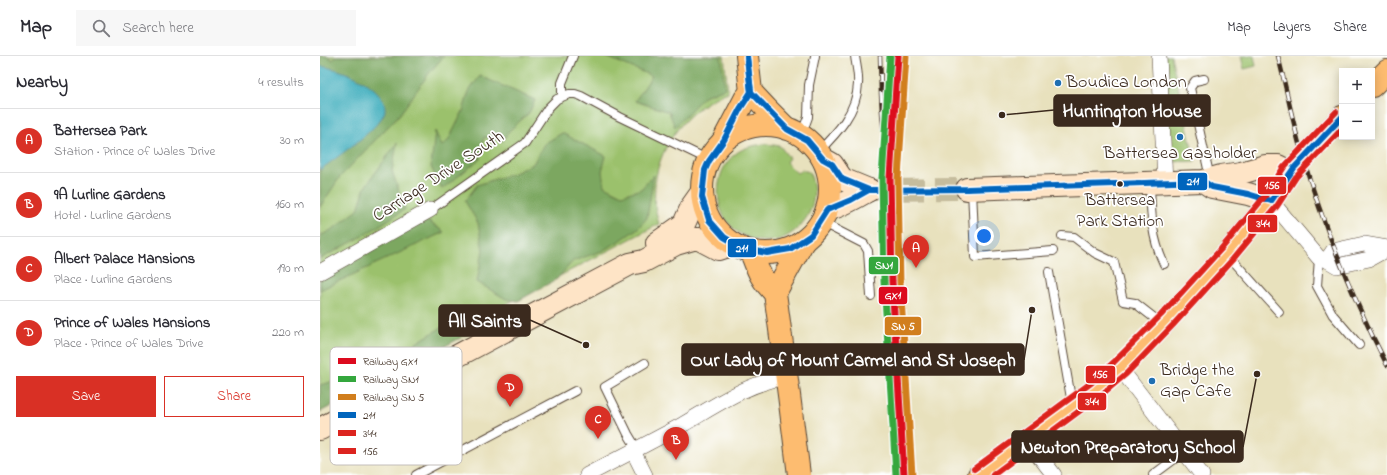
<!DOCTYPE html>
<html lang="en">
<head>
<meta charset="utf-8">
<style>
  body { margin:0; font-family:"Indie Flower",sans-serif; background:#f7f7f7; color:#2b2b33 }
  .controls { position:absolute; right:12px; top:12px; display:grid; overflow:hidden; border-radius:0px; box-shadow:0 2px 10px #0003 }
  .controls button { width:36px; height:36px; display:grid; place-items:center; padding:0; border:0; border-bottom:1px solid #e1e1e2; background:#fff; color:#2b2b33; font:20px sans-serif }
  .you { position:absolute; left:664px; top:180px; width:14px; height:14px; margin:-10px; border:3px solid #fff; border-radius:50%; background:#1a73e8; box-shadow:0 0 0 6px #1a73e833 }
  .badge { display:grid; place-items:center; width:26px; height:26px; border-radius:50%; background:#d93025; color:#fff; font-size:13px; font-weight:700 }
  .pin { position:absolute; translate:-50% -33px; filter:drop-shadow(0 1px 2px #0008) }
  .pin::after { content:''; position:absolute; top:21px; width:14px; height:12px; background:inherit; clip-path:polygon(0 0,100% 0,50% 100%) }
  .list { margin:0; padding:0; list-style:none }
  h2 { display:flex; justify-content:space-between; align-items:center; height:52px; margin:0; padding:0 16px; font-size:17px }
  h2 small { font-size:13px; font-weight:400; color:#7c7c81 }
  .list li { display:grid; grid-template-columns:26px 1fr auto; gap:12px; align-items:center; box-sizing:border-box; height:64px; padding:0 16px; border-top:1px solid #e1e1e2 }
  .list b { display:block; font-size:15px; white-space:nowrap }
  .list p { margin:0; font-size:13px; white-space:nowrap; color:#7c7c81 }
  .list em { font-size:13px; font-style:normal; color:#7c7c81 }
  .actions { display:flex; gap:8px; padding:12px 16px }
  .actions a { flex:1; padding:9px 0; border:1px solid #d93025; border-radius:0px; text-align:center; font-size:14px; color:#d93025 }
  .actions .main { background:#d93025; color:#fff }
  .icon { flex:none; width:22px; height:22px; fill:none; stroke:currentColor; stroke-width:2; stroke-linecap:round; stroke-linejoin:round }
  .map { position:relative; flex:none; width:1067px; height:419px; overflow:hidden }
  header { display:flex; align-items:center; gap:24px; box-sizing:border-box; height:56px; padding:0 20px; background:#fff; border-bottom:1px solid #e1e1e2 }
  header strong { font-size:19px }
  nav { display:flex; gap:22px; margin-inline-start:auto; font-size:14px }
  .search { width:280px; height:36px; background:#f7f7f7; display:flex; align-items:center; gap:10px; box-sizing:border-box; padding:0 14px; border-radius:0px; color:#7c7c81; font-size:15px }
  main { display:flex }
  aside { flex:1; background:#fff }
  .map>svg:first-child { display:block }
  .green { fill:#9bc16c; stroke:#6b7645 }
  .forest { fill:#7ca760; stroke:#5c683f }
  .water { fill:#40aebd; stroke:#3e6c6e }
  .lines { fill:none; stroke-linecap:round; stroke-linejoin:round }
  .secondary-tunnel { stroke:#c5bc9d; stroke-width:22; stroke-dasharray:22 11; stroke-linecap:butt }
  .lane-casing { stroke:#554536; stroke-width:10 }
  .street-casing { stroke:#554536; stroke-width:16 }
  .secondary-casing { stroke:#554536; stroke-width:24 }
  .primary-casing { stroke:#554536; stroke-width:24 }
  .highway-casing { stroke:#554536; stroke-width:24 }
  .lane { stroke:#fff; stroke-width:8 }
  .street { stroke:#fff; stroke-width:15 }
  .secondary { stroke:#fee4c6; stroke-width:22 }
  .primary { stroke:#fdbc70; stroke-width:22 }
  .highway { stroke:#fdbc70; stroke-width:22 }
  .rail-casing { stroke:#3b2a1e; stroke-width:4.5 }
  .rail { stroke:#fff; stroke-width:3; stroke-dasharray:9; stroke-linecap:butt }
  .bus-1-casing { stroke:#fff; stroke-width:9 }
  .bus-2-casing { stroke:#fff; stroke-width:9 }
  .bus-3-casing { stroke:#fff; stroke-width:9 }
  .bus-1 { stroke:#0065bd; stroke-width:6 }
  .bus-2 { stroke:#dc241f; stroke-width:6 }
  .bus-3 { stroke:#dc241f; stroke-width:6 }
  .rail-1-casing { stroke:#fff; stroke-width:10 }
  .rail-2-casing { stroke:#fff; stroke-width:10 }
  .rail-3-casing { stroke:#fff; stroke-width:10 }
  .rail-1 { stroke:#dc0a1e; stroke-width:7 }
  .rail-2 { stroke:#34a73d; stroke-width:7 }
  .rail-3 { stroke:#d17e1d; stroke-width:7 }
  .poi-dot { fill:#1f6fb2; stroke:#fff; stroke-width:1.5 }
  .bus-dot { fill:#3b2a1e; stroke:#fff; stroke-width:1.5 }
  .labels { text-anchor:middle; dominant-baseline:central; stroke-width:3.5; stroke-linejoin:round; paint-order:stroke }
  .bus-label { font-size:17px; fill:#3b2a1e; stroke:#fff }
  .poi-label { font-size:18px; fill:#3b2a1e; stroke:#fff; text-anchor:start }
  .street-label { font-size:18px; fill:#3b2a1e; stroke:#fff }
  .key { fill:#fff; stroke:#c4bfbc; stroke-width:1 }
  .key-label { font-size:11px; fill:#3b2a1e }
  .leader { fill:none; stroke:#3b2a1e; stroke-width:1.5 }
  .callout-dot { fill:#3b2a1e; stroke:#fff; stroke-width:1.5 }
  .callout { fill:#3b2a1e; stroke:#3b2a1e; stroke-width:1.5 }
  .callout-label { font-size:19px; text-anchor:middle; font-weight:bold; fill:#fff }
  .line-badge { stroke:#fff; stroke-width:1.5 }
  .badge-label { font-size:11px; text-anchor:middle; font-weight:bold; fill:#fff }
</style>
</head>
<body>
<header>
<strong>Map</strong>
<div class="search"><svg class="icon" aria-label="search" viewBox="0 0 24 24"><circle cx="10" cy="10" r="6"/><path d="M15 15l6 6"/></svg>Search here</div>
<nav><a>Map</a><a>Layers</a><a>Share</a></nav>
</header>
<main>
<aside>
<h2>Nearby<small>4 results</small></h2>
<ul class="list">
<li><span class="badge">A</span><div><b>Battersea Park</b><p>Station · Prince of Wales Drive</p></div><em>30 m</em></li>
<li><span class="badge">B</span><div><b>9A Lurline Gardens</b><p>Hotel · Lurline Gardens</p></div><em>160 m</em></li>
<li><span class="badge">C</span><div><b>Albert Palace Mansions</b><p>Place · Lurline Gardens</p></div><em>190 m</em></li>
<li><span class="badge">D</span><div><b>Prince of Wales Mansions</b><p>Place · Prince of Wales Drive</p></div><em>220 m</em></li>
</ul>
<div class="actions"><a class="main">Save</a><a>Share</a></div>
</aside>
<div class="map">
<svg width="1067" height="419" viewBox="0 0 1067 419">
  <rect width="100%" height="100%" fill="#fff"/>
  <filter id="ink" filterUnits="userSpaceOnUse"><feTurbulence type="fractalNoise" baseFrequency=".025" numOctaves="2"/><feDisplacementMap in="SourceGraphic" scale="8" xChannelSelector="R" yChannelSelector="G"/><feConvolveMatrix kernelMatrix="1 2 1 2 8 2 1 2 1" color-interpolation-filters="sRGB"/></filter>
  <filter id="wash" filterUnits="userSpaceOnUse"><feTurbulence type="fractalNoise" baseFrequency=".012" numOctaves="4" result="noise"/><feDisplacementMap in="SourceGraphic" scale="16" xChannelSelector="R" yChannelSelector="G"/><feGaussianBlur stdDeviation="0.9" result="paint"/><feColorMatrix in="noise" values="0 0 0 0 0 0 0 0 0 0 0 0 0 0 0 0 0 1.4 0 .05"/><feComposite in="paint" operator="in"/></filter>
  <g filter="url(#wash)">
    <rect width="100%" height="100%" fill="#e8e1bd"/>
    <g class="green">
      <path d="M0,0H404L408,36C356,56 322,112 339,168L114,286L0,349Z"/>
      <polygon points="841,0 851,0 875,105 847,106"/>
      <polygon points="921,0 934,0 936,10 924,13"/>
      <path d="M447,88L460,90L469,102L466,106L477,117L482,114L489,116C497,132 495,151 484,165C477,175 464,184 451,185C435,187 415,178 406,164C393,144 396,110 418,96C427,90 437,89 447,88Z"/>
    </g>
    <g class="forest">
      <polygon points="0,0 7,0 13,4 16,0 124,0 110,16 80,58 20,121 0,151"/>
      <polygon points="284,0 401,0 405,32 384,40 355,71 349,56 315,45 332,20"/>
      <polygon points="160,20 215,44 209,57 188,76 183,85 164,81 160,103 122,133 111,111 115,75 122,90 128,85 143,55 149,35"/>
      <polygon points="242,77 286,100 282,115 284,130 302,139 321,133 334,119 327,162 318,172 301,184 282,195 253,205 237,223 198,245 186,243 157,226 163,194 158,167 145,145 157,129 194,117 213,108 224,88"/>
      <polygon points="77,87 72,115 85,153 43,180 0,203 0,180 13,173 38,154 45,131"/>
      <polygon points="108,165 124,176 0,234 0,224 89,173"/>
      <polygon points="186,258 0,356 0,329 52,314 127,268"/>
    </g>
    <path class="water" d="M0,10C19,13 38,20 53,32C60,38 66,46 65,55C61,72 14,103 0,114Z"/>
  </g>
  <g filter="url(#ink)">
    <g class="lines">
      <polyline class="secondary-tunnel" points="549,134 647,133"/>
      <g class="lane-casing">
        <g id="lane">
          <polyline points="884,23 875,25 870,32 890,122"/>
          <polyline points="242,40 242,27 253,0"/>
          <polyline points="481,80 488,61 489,29 495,0"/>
          <path d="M498,96C517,77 537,56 538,28C539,19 536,9 535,0"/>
          <path d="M830,127C831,156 831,181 844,208"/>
          <polyline points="652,134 655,201 733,195"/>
          <polyline points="110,154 205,87 228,52 237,43 249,38 255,38 261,40 300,61 389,104"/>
          <polyline points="501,166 544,188 548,195 551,240"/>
          <polyline points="742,180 754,181 775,197 794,206 803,245 815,247 842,268"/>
          <polyline points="908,199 959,256"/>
          <polyline points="999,202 997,230 1013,259 1039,289"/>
          <polyline points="729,216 752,348"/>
          <polyline points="317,393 308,378 285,331 325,307"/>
          <polyline points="96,419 255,335"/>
          <polyline points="833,419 864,396"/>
        </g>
      </g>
      <g class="street-casing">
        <g id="street">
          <polyline points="839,0 845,126"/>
          <polyline points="951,145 999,202 1007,204 1017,210 1049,203 1067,193"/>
          <polyline points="1007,204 1013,195 1044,188 1067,192"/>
          <polyline points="0,216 110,154"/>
          <polyline points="800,312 882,419"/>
          <polyline points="707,384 734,419"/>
          <polyline points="313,395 325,419"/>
          <path d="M267,419C299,402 331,386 362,369C395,350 429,326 467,321"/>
        </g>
      </g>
      <g class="secondary-casing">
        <g id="secondary">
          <polyline points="503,103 512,108 522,123 549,134"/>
          <polyline points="886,127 892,131 928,138 951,145"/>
          <polyline points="647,133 883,125 901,120 921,117 945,110 958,110 970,116"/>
          <path d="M507,154C522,150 535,142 549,134"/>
          <polyline points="337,187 364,168 372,150 382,136"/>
          <polyline points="0,373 310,208 324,205 356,188 373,183 379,183 398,193 413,188"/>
        </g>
      </g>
      <g class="primary-casing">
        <g id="primary">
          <polyline points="427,0 431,36 447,53 467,73"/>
          <circle cx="446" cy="133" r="64"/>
          <polyline points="403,85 425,43 431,36"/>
          <path d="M431,196C438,214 440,223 455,237"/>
          <polyline points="479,419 469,339 455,237 483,186"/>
        </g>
      </g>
      <g class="highway-casing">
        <g id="highway">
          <polyline points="1052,30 1067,15"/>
          <polyline points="659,419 776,333 800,312 847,264 907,198 951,145 970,116 1022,61"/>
        </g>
      </g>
      <use href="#lane" class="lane"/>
      <use href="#street" class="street"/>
      <use href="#secondary" class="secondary"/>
      <use href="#primary" class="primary"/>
      <use href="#highway" class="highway"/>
      <g class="rail-casing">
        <g id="rail">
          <polyline points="560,0 561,38 563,74"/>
          <path d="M958,0C966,31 972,63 981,95C1002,166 1033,243 1067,309"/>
        </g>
      </g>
      <use href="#rail" class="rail"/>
      <g class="bus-1-casing">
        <g id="bus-1">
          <polyline points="427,0 431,36 420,53 404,84 389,105 385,114 382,141 389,164 404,181 424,193 447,197 470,193 491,179 507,154 531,144 549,134 647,133 883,125 892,131 928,138 951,145 974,112 1022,61"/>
          <polyline points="427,2 431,36 467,73 487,84 503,103 512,108 522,123 549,134 578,134"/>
        </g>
      </g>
      <g class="bus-2-casing">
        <polyline id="bus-2" points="673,419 781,339 806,318 853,269 913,203 957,150 976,121 1022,73"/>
      </g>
      <g class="bus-3-casing">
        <polyline id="bus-3" points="654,413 771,327 794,306 841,259 901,193 945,140 964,111 1016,56"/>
      </g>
      <use href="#bus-1" class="bus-1"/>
      <use href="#bus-2" class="bus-2"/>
      <use href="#bus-3" class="bus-3"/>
      <g class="rail-1-casing">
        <polyline id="rail-1" points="578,0 570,122 572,225 584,419"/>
      </g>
      <g class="rail-2-casing">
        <polyline id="rail-2" points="570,0 562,122 564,225 576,419"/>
      </g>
      <g class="rail-3-casing">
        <polyline id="rail-3" points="586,1 578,122 580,225 592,419"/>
      </g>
      <use href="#rail-1" class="rail-1"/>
      <use href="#rail-2" class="rail-2"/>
      <use href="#rail-3" class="rail-3"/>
    </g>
  </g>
  <g class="poi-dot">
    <circle cx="738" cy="27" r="4"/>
    <circle cx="860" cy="81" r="4"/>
    <circle cx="832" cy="325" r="4"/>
  </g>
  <circle class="bus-dot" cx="800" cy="128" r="3.5"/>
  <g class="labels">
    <g class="bus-label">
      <text x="800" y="144">Battersea<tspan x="800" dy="21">Park Station</tspan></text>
    </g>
    <g class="poi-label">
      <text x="746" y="27">Boudica London</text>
      <text x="860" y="98" text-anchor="middle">Battersea Gasholder</text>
      <text x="840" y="315">Bridge the<tspan x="840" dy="21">Gap Cafe</tspan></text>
    </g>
    <g class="street-label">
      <text transform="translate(119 121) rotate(-33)">Carriage Drive South</text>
    </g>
  </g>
  <rect x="10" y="291" width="132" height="118" rx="6" class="key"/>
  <rect x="18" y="302" width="18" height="6" fill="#dc0a1e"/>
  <rect x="18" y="320" width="18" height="6" fill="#34a73d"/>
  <rect x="18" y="338" width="18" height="6" fill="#d17e1d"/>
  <rect x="18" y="356" width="18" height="6" fill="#0065bd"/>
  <rect x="18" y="374" width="18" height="6" fill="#dc241f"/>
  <rect x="18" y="392" width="18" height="6" fill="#dc241f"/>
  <g class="key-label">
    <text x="43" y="309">Railway GX1</text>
    <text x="43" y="327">Railway SN1</text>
    <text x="43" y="345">Railway SN 5</text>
    <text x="43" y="363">211</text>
    <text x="43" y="381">344</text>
    <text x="43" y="399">156</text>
  </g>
  <path class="leader" d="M682 59L734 54M266 289L210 264M712 254L704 304M937 318L923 391"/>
  <g class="callout-dot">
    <circle cx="682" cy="59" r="4"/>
    <circle cx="266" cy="289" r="4"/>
    <circle cx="712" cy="254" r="4"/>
    <circle cx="937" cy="318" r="4"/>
  </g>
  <g class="callout">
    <rect x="734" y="39" width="156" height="31" rx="4"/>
    <rect x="119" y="249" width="91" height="31" rx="4"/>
    <rect x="362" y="288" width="342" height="31" rx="4"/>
    <rect x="692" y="375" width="231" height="31" rx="4"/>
  </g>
  <g class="callout-label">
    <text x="812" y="61">Huntington House</text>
    <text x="165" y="271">All Saints</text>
    <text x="533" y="310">Our Lady of Mount Carmel and St Joseph</text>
    <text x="808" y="397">Newton Preparatory School</text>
  </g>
  <g class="line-badge">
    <rect x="857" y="116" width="31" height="19" rx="4" fill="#0065bd"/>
    <rect x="937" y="120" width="30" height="19" rx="4" fill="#dc241f"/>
    <rect x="927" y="158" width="31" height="19" rx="4" fill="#dc241f"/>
    <rect x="407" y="182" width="30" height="20" rx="4" fill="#0065bd"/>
    <rect x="548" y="200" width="31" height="19" rx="4" fill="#34a73d"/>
    <rect x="558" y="230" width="30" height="19" rx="4" fill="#dc0a1e"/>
    <rect x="564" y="260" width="38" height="20" rx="4" fill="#d17e1d"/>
    <rect x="765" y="309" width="31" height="19" rx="4" fill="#dc241f"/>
    <rect x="757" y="336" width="30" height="19" rx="4" fill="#dc241f"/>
  </g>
  <g class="badge-label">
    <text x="873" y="129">211</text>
    <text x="952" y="133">156</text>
    <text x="943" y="171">344</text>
    <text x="422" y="196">211</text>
    <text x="564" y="213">SN1</text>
    <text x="573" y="243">GX1</text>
    <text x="583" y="274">SN 5</text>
    <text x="780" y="322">156</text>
    <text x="772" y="349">344</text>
  </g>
</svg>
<div class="controls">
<button>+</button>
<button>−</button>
</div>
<div class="you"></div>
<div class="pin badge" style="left:596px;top:212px">A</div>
<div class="pin badge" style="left:356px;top:404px">B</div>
<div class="pin badge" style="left:278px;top:383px">C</div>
<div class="pin badge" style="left:190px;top:351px">D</div>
</div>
</main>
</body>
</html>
